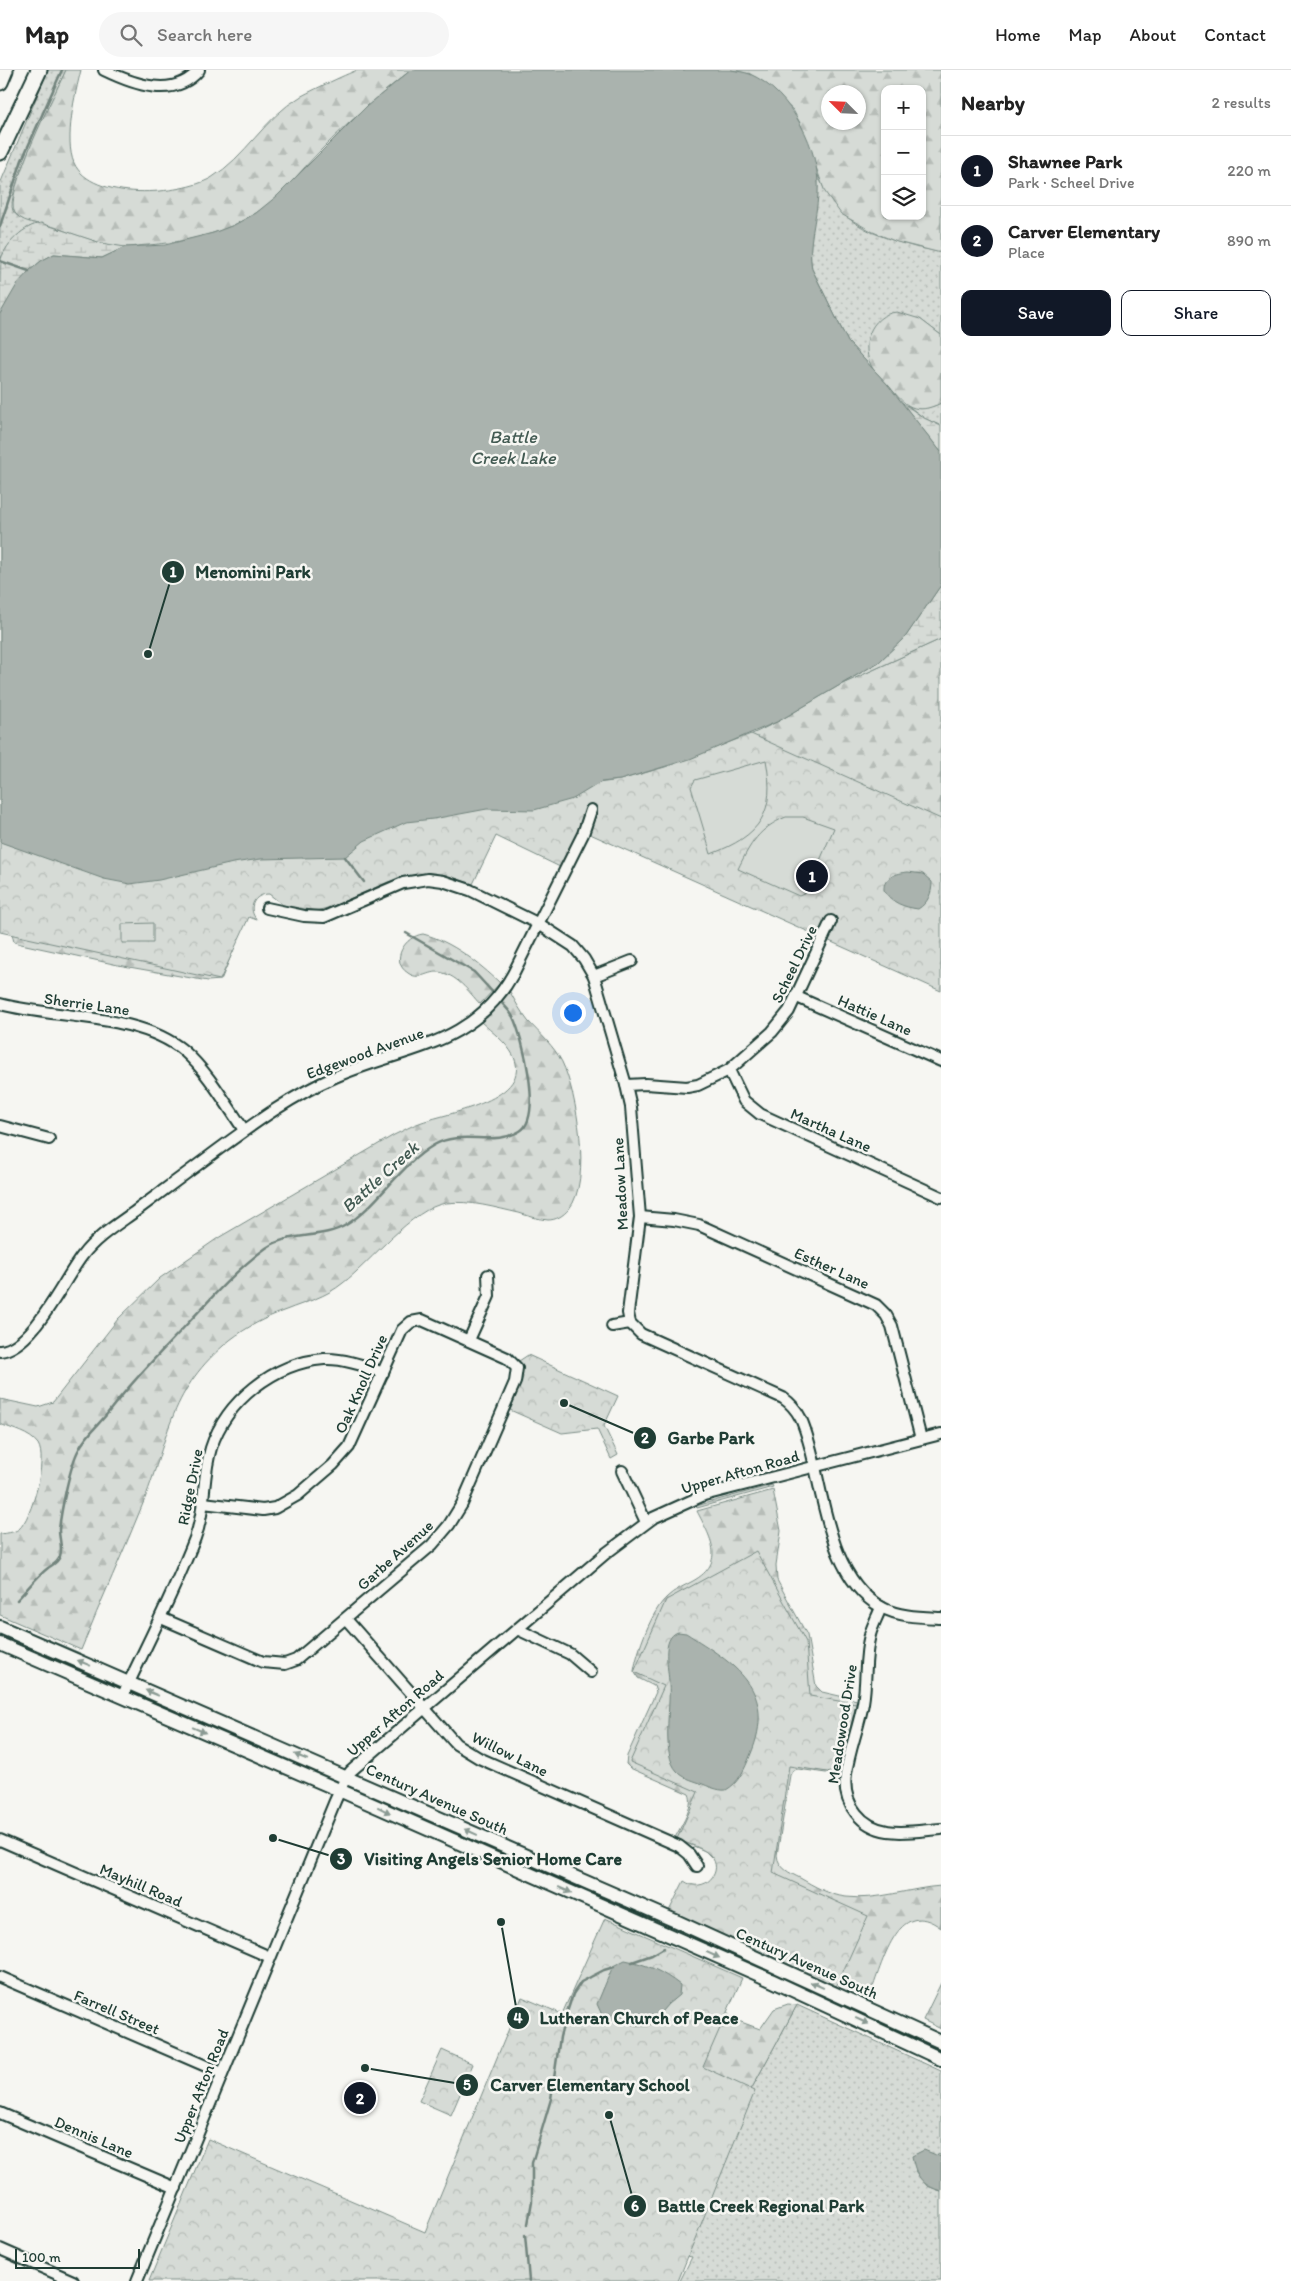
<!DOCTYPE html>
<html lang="en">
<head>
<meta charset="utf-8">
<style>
  body { margin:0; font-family:Itim,sans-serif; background:#f6f6f6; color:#222 }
  .controls { position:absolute; right:15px; top:15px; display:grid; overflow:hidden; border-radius:10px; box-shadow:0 1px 4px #0004 }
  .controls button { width:45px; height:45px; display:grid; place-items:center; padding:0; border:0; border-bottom:1px solid #e0e0e0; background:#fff; color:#222; font:25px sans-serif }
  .compass { position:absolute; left:821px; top:15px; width:45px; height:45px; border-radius:50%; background:#fff; box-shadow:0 1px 4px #0004; rotate:294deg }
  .scale { position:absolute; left:15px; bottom:12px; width:125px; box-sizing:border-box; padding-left:5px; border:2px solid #1f3d34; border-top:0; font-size:14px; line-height:18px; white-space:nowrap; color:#1f3d34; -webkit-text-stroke:4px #f6f6f2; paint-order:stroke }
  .you { position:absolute; left:572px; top:942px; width:18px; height:18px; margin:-12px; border:4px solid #fff; border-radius:50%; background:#1a73e8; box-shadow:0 0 0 8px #1a73e833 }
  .badge { display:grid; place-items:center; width:32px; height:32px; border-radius:50%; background:#111827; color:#fff; font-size:16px; font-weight:700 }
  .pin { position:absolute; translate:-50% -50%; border:2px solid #fff; box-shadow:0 1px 5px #0006 }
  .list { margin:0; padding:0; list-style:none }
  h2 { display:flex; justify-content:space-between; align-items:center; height:65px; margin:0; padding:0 20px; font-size:21px }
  h2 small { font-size:16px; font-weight:400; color:#767676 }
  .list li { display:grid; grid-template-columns:32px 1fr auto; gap:15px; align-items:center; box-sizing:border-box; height:70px; padding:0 20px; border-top:1px solid #e0e0e0 }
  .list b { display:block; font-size:19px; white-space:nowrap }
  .list p { margin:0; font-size:16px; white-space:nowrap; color:#767676 }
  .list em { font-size:16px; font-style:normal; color:#767676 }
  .actions { display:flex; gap:10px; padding:15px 20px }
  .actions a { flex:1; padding:11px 0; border:1px solid #111827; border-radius:10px; text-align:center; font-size:18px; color:#111827 }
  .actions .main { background:#111827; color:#fff }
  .icon { flex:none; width:28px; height:28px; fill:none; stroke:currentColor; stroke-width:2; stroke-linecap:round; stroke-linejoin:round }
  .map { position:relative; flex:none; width:941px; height:2211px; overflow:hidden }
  header { display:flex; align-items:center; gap:30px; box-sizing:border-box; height:70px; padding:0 25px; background:#fff; border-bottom:1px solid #e0e0e0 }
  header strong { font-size:24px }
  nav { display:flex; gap:28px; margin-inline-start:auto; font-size:18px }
  .search { width:350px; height:45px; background:#f6f6f6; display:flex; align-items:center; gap:12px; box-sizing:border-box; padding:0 18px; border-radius:28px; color:#767676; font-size:19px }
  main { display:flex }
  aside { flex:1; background:#fff }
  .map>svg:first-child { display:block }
  .grass { fill:url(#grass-dots); stroke:#7a8c85 }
  .forest { fill:url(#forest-firs); stroke:#7a8c85; fill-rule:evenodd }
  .wetland { fill:url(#wetland-marsh); stroke:#7a8c85 }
  .park { fill:url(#park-crowns); stroke:#7a8c85 }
  .pitch { fill:#d6dbd6; stroke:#7a8c85 }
  .water { fill:#aab3ae; stroke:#72847d }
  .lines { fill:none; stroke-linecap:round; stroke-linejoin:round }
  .stream { stroke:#72847d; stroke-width:2.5 }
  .minor-casing { stroke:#1f3d34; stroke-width:14 }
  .major-casing { stroke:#1f3d34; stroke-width:16 }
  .highway-casing { stroke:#1f3d34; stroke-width:19 }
  .minor { stroke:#f6f6f2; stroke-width:10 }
  .major { stroke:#f6f6f2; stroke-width:12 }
  .highway { stroke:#f6f6f2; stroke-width:15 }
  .oneway { fill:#8a9a93 }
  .labels { text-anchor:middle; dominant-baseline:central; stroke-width:5; stroke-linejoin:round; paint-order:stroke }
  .street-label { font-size:16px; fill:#1f3d34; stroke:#f6f6f2 }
  .water-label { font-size:18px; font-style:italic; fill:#425a52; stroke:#f6f6f2 }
  .leader { fill:none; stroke:#1f3d34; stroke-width:2 }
  .callout-dot { fill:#1f3d34; stroke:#f6f6f2; stroke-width:2 }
  .mark-label { font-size:15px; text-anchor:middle; font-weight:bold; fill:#fff }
  .callout-label { font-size:18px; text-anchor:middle; font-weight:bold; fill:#1f3d34; stroke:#f6f6f2; stroke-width:5; stroke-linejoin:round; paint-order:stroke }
</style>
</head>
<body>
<header>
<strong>Map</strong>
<div class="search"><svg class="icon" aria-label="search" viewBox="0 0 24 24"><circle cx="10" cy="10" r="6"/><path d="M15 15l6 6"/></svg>Search here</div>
<nav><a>Home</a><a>Map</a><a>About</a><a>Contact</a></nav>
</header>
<main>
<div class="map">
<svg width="941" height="2211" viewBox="0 0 941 2211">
  <defs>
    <pattern id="grass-dots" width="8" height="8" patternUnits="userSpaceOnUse" patternTransform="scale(1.25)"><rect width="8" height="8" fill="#d6dbd6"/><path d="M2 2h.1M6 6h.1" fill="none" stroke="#b7bdb8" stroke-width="1.8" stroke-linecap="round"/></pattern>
    <pattern id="forest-firs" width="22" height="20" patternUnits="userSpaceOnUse" patternTransform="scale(1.25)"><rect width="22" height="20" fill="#d6dbd6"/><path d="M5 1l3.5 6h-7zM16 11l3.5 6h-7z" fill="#b7bdb8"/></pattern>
    <pattern id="wetland-marsh" width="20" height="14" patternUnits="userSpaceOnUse" patternTransform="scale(1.25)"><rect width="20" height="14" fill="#d6dbd6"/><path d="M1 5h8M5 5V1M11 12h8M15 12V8" fill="none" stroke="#b7bdb8"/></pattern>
    <pattern id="park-crowns" width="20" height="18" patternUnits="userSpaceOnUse" patternTransform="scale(1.25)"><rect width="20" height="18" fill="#d6dbd6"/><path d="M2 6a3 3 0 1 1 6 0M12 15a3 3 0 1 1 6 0" fill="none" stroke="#b7bdb8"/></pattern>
  </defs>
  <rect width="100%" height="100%" fill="#f6f6f2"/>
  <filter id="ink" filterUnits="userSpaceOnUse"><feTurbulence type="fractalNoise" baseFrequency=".02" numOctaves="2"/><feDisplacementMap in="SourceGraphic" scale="10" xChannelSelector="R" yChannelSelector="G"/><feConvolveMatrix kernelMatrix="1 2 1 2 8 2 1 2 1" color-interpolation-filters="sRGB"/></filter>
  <g filter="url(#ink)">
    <g class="grass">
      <path d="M48,0H66C56,22 4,124 13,141C18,150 32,152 41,153C22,157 8,173 0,190V114Z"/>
      <path d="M818,105C836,152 870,164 915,177C924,179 933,180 941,183V265L920,249L870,291L873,299L848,272L812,199C806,169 818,136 818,105Z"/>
      <path d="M941,333V356L924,348L907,335C916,340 932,338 941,333Z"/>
      <polygon points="772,1415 773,1417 697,1438 696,1436"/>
      <polygon points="0,1549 80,1583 79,1586 0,1552"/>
      <polygon points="797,1935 941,2001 941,2087 939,2084 915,2101 927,2116 941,2121 941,2211 680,2211 692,2187 530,2157 747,2027"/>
    </g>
    <g class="forest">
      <path d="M66,0H81C75,24 64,70 74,93C92,132 181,125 211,108C246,87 265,47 300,27C306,23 355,0 358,0C376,0 394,0 411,0C379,25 349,52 321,80C300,101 281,127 256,143C223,164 186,172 148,175C140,175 131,178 122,177C101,174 80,167 60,159C47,153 25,156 15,143C2,126 56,22 66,0Z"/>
      <path d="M731,0H941V183L897,172L873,162L841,144L825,122L800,53L793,40L750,4ZM885,19H922V146H885ZM828,22H858V52H828Z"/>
      <path d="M897,242L920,249L941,265V333C915,346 905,336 889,316C884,310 878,305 873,299C859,277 870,244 897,242Z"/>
      <polygon points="941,569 941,754 748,666 779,651 840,615"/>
      <polygon points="12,864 233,881 221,910 208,911 118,895 21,874 14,872"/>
      <path d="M423,864C451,871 479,893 500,913L480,934C469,922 456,903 437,902C426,902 419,911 408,903C389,891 405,866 423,864Z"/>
      <path d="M510,922C515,931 521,942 528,951C540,964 554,976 562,992C577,1023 592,1111 569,1139C563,1146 556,1150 548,1150C538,1149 528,1146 519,1143C496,1138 470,1130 446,1133C412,1138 371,1192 343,1213C326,1227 306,1232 286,1240C266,1247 247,1257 230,1270C169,1320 170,1364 144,1431C124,1481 101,1530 81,1580L0,1545V1464C6,1463 13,1463 19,1459C32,1448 48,1389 38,1374C30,1363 12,1359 0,1354V1329L38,1337L53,1332L118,1249L160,1208L218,1168L394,1065C403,1061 412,1055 422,1052C448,1043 535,1029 513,985C506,972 492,962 481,952Z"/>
      <path d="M773,1420L781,1461L776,1495L777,1510L807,1565L816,1616L822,1622L857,1630L840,1705L798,1699L793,1700L790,1705L777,1785C778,1798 790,1803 800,1808C814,1816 829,1825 846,1827C877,1831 910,1818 941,1816V1858C897,1824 882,1896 870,1925L834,1909L709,1716L714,1790L705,1781L675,1768C680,1757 695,1736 689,1724L630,1698L626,1694L627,1686L656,1622L654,1616L638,1608L634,1601C637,1581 652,1540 667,1527C674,1520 684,1516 693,1511C727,1492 710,1467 697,1441Z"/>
      <polygon points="941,1913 941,1959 923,1950"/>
      <polygon points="788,1934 797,1935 747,2027 536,2036 720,1935 733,1949 760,1959 774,1939"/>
    </g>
    <g class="wetland">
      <path d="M41,153L101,173L125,177L102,188L54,184L41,191L29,201L0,244C0,230 0,201 1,189C7,172 24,156 41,153Z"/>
      <polygon points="900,331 924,348 941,356 941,382"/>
      <polygon points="941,515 941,569 840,615 879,592 906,566"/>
    </g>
    <g class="park">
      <path d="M0,452L598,713L620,710L665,697L751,664L941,749V921L579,759L560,797L496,766L473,814L447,806L415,805L388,812L331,837L316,841L283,835L269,824C253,824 247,839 257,850L249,847L220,910L0,862Z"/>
      <polygon points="528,1285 618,1326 604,1356 618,1385 611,1389 597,1359 562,1363 510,1340 523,1307 519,1291"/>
      <path d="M756,1481L806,1572L810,1626L856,1634L840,1704L789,1696L773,1803L868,1846L836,1917L668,1843L684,1811C704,1825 726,1801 710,1785C702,1777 687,1774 677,1769L698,1722L630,1692L664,1616L634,1602L666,1530Z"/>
      <polygon points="605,1848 742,1908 703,1997 755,2021 678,2211 149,2211 208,2069 425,2162 522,1927 562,1944"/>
      <polygon points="442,1980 473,1994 451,2045 419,2031"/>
    </g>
    <g class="pitch">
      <path d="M766,690C776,743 761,765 711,784L691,717L695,710Z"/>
      <path d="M786,747H803L834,758L806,823L799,826L738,799C750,774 759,758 786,747Z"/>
      <polygon points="153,853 153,873 122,873 122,854"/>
    </g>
    <g class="water">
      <path d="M411,0H731C737,1 744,2 750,4C791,22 821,80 818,124C817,149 807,174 812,199L848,272L888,315L941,382V515L906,566L879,592L779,651L690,689L620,710L601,712L573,729L534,740L487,739L433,749L406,752L364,771L345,787L261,789L233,793L159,810L130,814L104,809L0,772V244L18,213L29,201L41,191L54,184L102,188L125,177L165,175L213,163L234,155L256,143L277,126L367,36Z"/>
      <path d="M908,802L923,804L932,812C932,823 928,833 918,839C904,837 891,833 884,820C883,807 897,803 908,802Z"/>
      <path d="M678,1562L686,1563C734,1594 779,1619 750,1686C745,1698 739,1713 726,1720C718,1721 708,1716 700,1713C692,1710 683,1708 677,1701C661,1684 671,1637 669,1614C669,1599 660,1568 678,1562Z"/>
      <path d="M625,1890C646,1894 662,1901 680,1915L679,1925L668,1934L649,1956C631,1957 619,1949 602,1945L597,1934L613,1896Z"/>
      <path d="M924,2080L941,2087V2121C921,2115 916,2106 912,2086Z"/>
    </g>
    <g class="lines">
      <g class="stream">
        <polyline points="0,156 22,90 62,0"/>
        <polyline points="0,191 29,201"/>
        <polyline points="345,787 364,812"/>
        <polyline points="406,863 474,902 496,926"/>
        <path d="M17,1530C27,1520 36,1507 48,1498C52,1495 58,1493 60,1486C63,1478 59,1469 59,1460C61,1441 70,1395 79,1379C85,1367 98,1355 107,1344C132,1311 161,1282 189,1252C213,1226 237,1199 266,1178C290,1161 321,1170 346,1155C378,1135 400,1095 434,1075C461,1059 494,1077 520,1061C543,1047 523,968 513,947C510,941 504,935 499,930"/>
        <polyline points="632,1892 652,1885 664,1878"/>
        <polyline points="528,2154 532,2131 532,2093 551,2029 560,1967 567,1942 573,1924 581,1912 604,1900 614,1897"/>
        <polyline points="525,2165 529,2211"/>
      </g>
      <g class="minor-casing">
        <g id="minor">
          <path d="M104,0C133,14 174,30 199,0"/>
          <path d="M267,838L304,846L324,847L403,813L428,809L443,811L470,820L539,854L573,876L584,889L594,906L626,1015L631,1037L640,1147L628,1243L630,1253L641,1264L783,1328C802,1341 805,1359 811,1380C824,1430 831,1509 881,1537C899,1547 921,1547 941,1548"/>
          <polyline points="594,906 632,891"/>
          <polyline points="797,927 941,991"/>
          <path d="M0,934C56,949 139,943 184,981C208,1002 226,1034 244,1060"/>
          <polyline points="729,1000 744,1031 760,1044 941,1127"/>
          <polyline points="626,1015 646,1014 687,1017 698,1015 729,1000 772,962 789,941 831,851"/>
          <polyline points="0,1056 49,1069"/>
          <polyline points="640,1147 674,1150 699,1155 876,1235 886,1245 892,1256 921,1369"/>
          <polyline points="612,1256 630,1253"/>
          <polyline points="469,1270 489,1226 488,1205"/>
          <path d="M0,1281C33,1278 62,1212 82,1186C96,1167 118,1154 137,1140C164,1120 192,1099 219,1079C256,1052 293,1025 335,1007C403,977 472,978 513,904L583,764L591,740"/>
          <polyline points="622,1401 646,1452"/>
          <path d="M881,1537C878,1546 872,1556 870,1565C864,1587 867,1611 863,1633C859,1657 849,1680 846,1704C844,1718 847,1732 856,1743C877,1770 911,1761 941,1759"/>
          <polyline points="161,1548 263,1592 285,1594 296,1590 432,1475 449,1455 462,1434 515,1312 517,1298 507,1288 422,1250 411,1252 402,1260 349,1377 333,1395 298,1425 275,1438 263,1440 203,1433"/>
          <polyline points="346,1549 456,1674 479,1688 679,1776 689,1784 697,1796"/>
          <polyline points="517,1559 570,1584 591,1602"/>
          <path d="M122,1627C147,1574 174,1522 195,1468C206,1439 202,1407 211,1378C226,1331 274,1293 324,1289C344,1288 364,1295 383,1303"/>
          <polyline points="0,1770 270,1887"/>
          <polyline points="0,1907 222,2003"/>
          <polyline points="0,2043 176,2118"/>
          <polyline points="0,2179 73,2211"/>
          <polyline points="137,2211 335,1731 345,1709 351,1701 605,1484 653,1448 704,1425 941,1364"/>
        </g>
      </g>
      <g class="major-casing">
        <g id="major">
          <polyline points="0,1557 678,1852 941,1972"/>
          <polyline points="0,1574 339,1720 773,1911 941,1989"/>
        </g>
      </g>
      <g class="highway-casing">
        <g id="highway">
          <polyline points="0,12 5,0"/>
          <polyline points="0,82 39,0"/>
        </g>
      </g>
      <use href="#minor" class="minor"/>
      <use href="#major" class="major"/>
      <use href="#highway" class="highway"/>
    </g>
    <defs><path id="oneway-solid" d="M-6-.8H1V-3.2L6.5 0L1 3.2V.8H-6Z" transform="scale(1.25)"/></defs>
    <g class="oneway">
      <use href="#oneway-solid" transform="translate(84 1593) rotate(-157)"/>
      <use href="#oneway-solid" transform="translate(152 1623) rotate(-157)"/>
      <use href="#oneway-solid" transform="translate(199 1660) rotate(23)"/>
      <use href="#oneway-solid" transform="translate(301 1687) rotate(-157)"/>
      <use href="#oneway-solid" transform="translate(384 1740) rotate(26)"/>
      <use href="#oneway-solid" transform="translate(471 1762) rotate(-156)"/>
      <use href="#oneway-solid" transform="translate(565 1820) rotate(24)"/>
      <use href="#oneway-solid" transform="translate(713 1885) rotate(24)"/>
      <use href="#oneway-solid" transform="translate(817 1915) rotate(-156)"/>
      <use href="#oneway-solid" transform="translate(862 1951) rotate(25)"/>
    </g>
  </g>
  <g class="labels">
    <g class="street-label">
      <text transform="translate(794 894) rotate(-64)">Scheel Drive</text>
      <text transform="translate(87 934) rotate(8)">Sherrie Lane</text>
      <text transform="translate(875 945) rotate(24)">Hattie Lane</text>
      <text transform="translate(365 983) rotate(-20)">Edgewood Avenue</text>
      <text transform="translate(831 1060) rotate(24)">Martha Lane</text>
      <text transform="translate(620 1114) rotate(-93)">Meadow Lane</text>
      <text transform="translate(832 1198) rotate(24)">Esther Lane</text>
      <text transform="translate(361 1314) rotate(-66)">Oak Knoll Drive</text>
      <text transform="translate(740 1402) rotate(-16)">Upper Afton Road</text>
      <text transform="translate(190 1417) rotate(-79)">Ridge Drive</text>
      <text transform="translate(395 1485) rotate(-42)">Garbe Avenue</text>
      <text transform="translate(395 1643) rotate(-41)">Upper Afton Road</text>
      <text transform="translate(842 1654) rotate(-81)">Meadowood Drive</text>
      <text transform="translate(510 1684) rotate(26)">Willow Lane</text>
      <text transform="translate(437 1729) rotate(24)">Century Avenue South</text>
      <text transform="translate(141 1815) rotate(23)">Mayhill Road</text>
      <text transform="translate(807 1893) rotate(24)">Century Avenue South</text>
      <text transform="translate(117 1942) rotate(23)">Farrell Street</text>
      <text transform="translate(201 2016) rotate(-68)">Upper Afton Road</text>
      <text transform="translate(94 2067) rotate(23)">Dennis Lane</text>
    </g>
    <g class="water-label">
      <text x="513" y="367">Battle<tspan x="513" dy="21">Creek Lake</tspan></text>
      <text transform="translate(380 1107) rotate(-42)">Battle Creek</text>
    </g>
  </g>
  <path class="leader" d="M148 584L173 502M564 1333L645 1368M273 1768L341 1789M501 1852L518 1948M365 1998L467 2015M609 2045L635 2136"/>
  <g class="callout-dot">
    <circle cx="148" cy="584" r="5"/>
    <circle cx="564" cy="1333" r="5"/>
    <circle cx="273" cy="1768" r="5"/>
    <circle cx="501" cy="1852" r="5"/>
    <circle cx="365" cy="1998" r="5"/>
    <circle cx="609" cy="2045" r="5"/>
    <circle cx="173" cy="502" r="12"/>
    <circle cx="645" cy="1368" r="12"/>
    <circle cx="341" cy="1789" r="12"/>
    <circle cx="518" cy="1948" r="12"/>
    <circle cx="467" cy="2015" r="12"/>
    <circle cx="635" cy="2136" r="12"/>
  </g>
  <g class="mark-label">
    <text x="173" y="507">1</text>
    <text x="645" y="1373">2</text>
    <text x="341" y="1794">3</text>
    <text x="518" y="1953">4</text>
    <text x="467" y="2020">5</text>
    <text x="635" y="2141">6</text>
  </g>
  <g class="callout-label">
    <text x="253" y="508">Menomini Park</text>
    <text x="711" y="1374">Garbe Park</text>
    <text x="493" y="1795">Visiting Angels Senior Home Care</text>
    <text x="639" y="1954">Lutheran Church of Peace</text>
    <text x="590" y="2021">Carver Elementary School</text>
    <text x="761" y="2142">Battle Creek Regional Park</text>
  </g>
</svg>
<div class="controls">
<button>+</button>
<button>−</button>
<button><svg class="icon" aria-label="layers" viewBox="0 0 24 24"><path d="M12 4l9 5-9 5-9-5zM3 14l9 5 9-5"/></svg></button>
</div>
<svg class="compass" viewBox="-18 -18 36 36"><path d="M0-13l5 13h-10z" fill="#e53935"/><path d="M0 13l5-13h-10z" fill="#767676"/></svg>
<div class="scale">100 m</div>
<div class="you"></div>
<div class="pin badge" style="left:812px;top:806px">1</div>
<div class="pin badge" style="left:360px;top:2028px">2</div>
</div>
<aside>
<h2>Nearby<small>2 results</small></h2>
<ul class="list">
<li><span class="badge">1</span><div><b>Shawnee Park</b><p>Park · Scheel Drive</p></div><em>220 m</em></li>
<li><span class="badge">2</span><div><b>Carver Elementary</b><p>Place</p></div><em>890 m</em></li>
</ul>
<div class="actions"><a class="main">Save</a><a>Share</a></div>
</aside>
</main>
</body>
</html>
